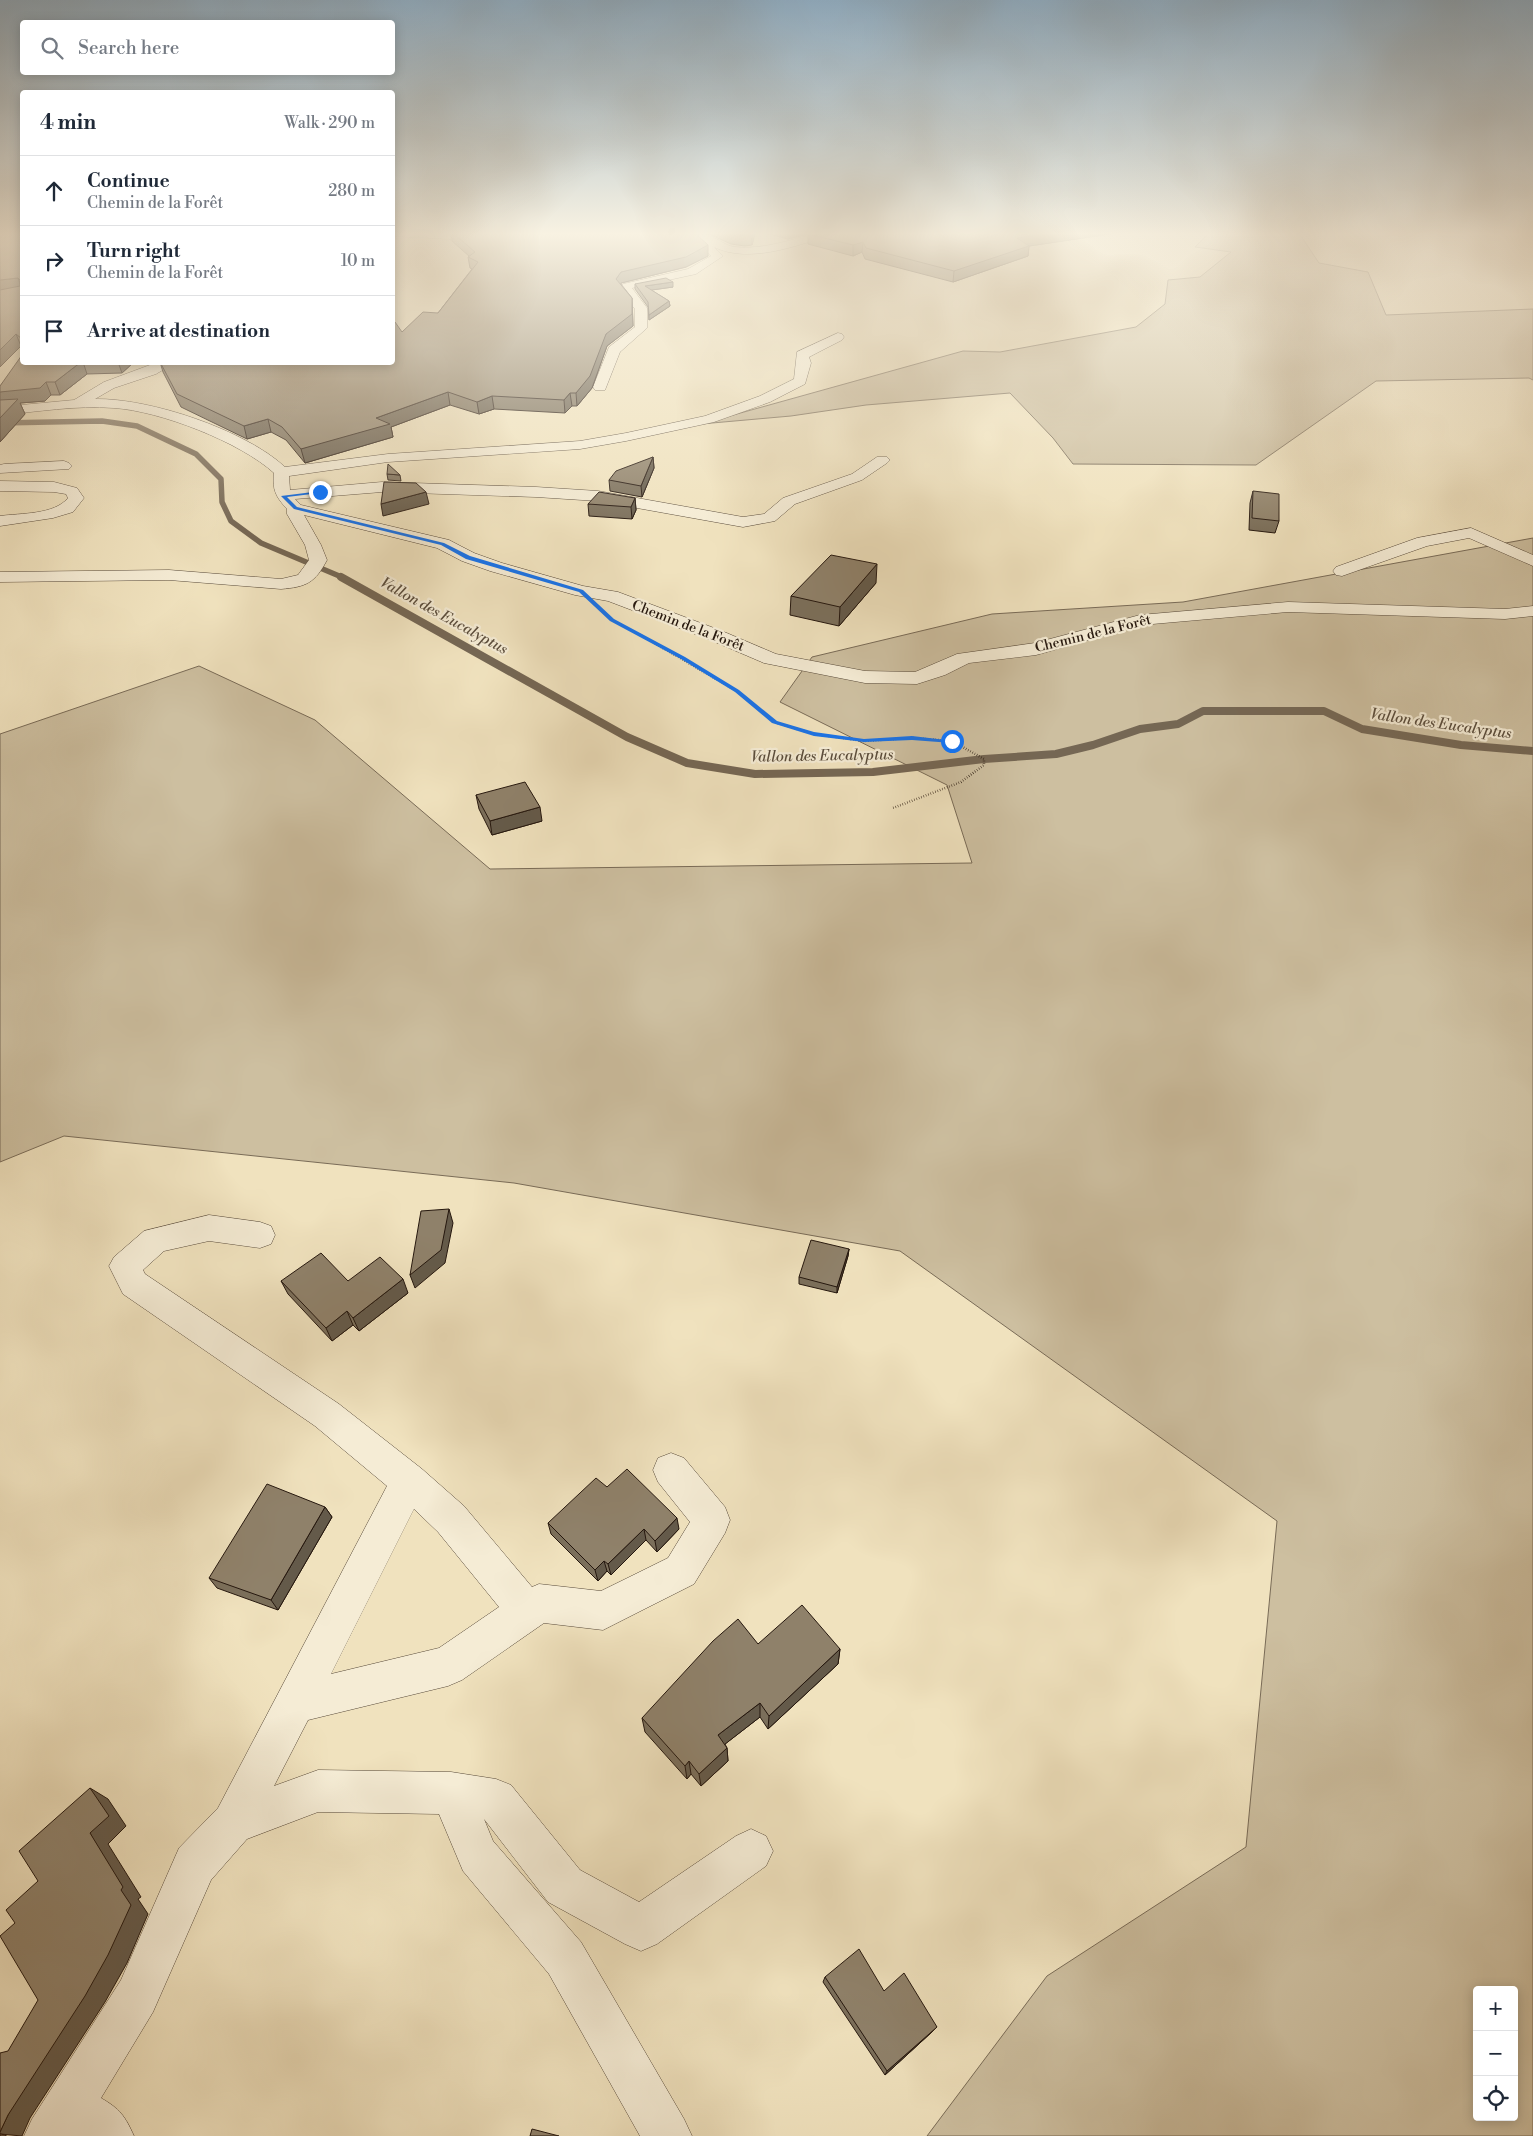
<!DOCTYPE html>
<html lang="en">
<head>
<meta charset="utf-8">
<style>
  body { margin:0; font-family:"Libre Bodoni",serif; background:#f6f6f7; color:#1f2937 }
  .controls { position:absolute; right:15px; bottom:15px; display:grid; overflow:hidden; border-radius:5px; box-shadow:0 2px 12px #0003 }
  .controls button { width:45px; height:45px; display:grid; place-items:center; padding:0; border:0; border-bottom:1px solid #e0e1e3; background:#fff; color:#1f2937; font:25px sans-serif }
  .stop { position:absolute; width:15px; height:15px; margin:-11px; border:4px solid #1a73e8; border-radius:50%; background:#fff }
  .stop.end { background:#1a73e8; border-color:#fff; box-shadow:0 1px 5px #0008 }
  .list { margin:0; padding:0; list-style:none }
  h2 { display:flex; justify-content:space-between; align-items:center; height:65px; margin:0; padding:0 20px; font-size:21px }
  h2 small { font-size:16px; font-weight:400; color:#747a83 }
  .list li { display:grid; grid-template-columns:32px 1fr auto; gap:15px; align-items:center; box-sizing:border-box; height:70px; padding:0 20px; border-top:1px solid #e0e1e3 }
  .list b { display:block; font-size:19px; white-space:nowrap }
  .list p { margin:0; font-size:16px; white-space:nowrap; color:#747a83 }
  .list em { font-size:16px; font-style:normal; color:#747a83 }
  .icon { flex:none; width:28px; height:28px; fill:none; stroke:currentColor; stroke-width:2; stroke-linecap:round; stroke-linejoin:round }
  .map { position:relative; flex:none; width:1533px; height:2136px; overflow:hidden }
  .search { position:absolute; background:#fff; box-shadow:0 2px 12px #0003; left:20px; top:20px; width:375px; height:55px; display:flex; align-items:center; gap:12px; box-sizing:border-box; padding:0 18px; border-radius:5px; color:#747a83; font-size:19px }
  .panel { position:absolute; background:#fff; box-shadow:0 2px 12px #0003; left:20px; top:90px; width:375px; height:275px; border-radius:5px }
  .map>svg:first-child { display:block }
  .green { fill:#cdbfa0; stroke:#796b57; fill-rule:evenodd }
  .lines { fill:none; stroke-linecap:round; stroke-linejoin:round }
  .stream-far1 { stroke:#756754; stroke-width:5.5 }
  .stream { stroke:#756754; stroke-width:8 }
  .minor-casing { stroke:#584a3a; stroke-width:1 }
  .path { stroke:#25170e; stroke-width:2.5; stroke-dasharray:0.5 2; stroke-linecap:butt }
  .minor { fill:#f5ecd5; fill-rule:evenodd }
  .wall { fill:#7b6f5b; stroke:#25170e }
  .shaded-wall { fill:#645a4a; stroke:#25170e }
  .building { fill:#8f816a; stroke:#25170e }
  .route { fill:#1a73e8 }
  .labels { text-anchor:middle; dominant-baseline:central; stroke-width:4.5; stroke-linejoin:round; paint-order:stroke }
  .far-street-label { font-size:14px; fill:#25170e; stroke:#f5ecd5 }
  .far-water-label { font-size:15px; font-style:italic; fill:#5b4d3c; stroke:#f5ecd5 }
</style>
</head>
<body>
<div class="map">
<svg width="1533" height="2136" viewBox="0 0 1533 2136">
  <rect width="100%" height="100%" fill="#f0e2be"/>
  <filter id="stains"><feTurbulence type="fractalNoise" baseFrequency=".004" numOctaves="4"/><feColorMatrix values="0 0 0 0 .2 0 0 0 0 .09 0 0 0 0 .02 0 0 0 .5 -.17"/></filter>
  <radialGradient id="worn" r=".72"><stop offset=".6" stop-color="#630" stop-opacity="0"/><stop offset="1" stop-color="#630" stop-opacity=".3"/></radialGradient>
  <g class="green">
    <polygon points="1209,233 1299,233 1319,263 1368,272 1386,315 1533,309 1533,380 1529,378 1376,381 1256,465 1073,464 1053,438 1010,393 866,405 791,416 701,424 963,351 1000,352 1136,327 1165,304 1168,280 1200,277 1231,252 1195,247"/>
    <path d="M1533,538V2136H927L1047,1976L1246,1847L1277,1521L900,1251L514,1183L64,1136L0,1162V734L199,666L315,720L490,869L972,863L947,785L780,702L812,657L992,614L1183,602ZM1477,1990H1514V2117H1477Z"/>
  </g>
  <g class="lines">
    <polyline class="stream-far1" points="0,423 102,421 137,426 196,454 221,479 222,502 231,521 261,543 344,578"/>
    <polyline class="stream" points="341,577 627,737 687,763 755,774 873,772 984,759 1056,754 1093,745 1140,729 1178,724 1203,711 1324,711 1362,729 1461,745 1533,751"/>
    <g class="minor-casing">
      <g id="minor">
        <polygon points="392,233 528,233 523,236 470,240 392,236"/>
        <path d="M816,233H831L830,235C796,246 749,264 714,247L723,256L696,274L632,288L647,308V328L620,352L605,390H595L593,387L609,347L635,327V309L619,290L623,284L688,269L711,256L697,242L699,235C711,232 723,246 735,247C762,250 791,240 816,233Z"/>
        <path d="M838,333L842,334L844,337L842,340L809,357L811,363L805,384L770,402L714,422L626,441L580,449L388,462L289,476L290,490L382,482L536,487L598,491L743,517L764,514L783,498L852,474L877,457H887L890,460L887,463L862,480L795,504L775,521L743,527L598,501L536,497L382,492L295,499L301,505L449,540L474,553L502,563L583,586L618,592L722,631L776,654L865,671L915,672L957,654L1035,643L1140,615L1288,602L1505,609L1533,606V616L1505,619L1288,612L1141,625L1036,655L969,663L945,675L917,684L865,683L764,663L708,639L608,601L575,595L490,571L462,561L437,548L304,515L321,545L327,560C315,583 306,587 281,589L169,580L0,582V572L169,570L281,579L298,575L309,560L305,545L287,514V509C276,497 272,490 274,473C240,442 160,411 114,408C76,405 37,412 0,415V407L74,400L104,382L158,362H176L156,374L114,388L95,399C150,398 245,430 285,467L388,454L580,441L626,433L705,416L760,396L794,379L797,352Z"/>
        <polygon points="64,461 69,463 72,466 69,469 0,473 0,465 4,464"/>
        <path d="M0,481L54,482L77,488L84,498L73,512L53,518L0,526V516C21,513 54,515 68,498L66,494L54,492L0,491Z"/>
        <polygon points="1471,528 1533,555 1533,566 1469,538 1427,546 1342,576 1336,575 1333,571 1336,567 1417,538"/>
        <path d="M209,1215L260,1222L271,1226L275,1235L271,1244L260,1248L209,1241L164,1251L143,1270L145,1274L339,1404L422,1469L464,1506L532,1587L539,1584L601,1591L668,1558L690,1522L658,1482L653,1470L658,1458L671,1453L684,1458L725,1507L730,1520L725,1533L694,1584L603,1630L544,1623L462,1680L448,1686L308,1720L274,1786L318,1770L451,1772L496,1779L511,1785L580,1870L639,1902L736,1836L751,1829L766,1836L773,1851L766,1866L657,1944L641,1951L625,1944L548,1902L484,1819L493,1841L581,1942L684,2119L692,2136H640L549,1974L463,1871L439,1814L318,1812L247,1839L211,1880L153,2012L101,2098C120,2109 125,2116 134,2136H24L32,2119L121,1980L179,1848L218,1808L387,1486L315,1426L123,1294L109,1266L114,1257L144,1231ZM414,1509L438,1532L499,1607L439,1648L331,1674Z"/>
      </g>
    </g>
    <polyline class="path" points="635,632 737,691 774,722 814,734 864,741 912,738 952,741 984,759 984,765 961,782 893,808"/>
    <use href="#minor" class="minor"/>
  </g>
  <g class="wall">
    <polygon points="22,233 22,347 21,346 0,367"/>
    <polygon points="451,233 755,233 752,245 745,246 731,244 709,234 699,233 698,236 708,256 686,267 621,283 621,284 632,298 633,326 607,346 592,388 577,406 572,406 565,413 494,409 479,414 450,405 391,427 393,437 305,463 286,440 271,432 247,439 181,407 163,372 160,362 392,362 402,332 438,313 472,269 470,268 468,257 470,257 452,241"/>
    <polygon points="765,233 810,233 788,239"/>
    <polygon points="811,233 1116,233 1029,246 1028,256 953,282 865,259 862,252 853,256 808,244 808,234"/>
    <polygon points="635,284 673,287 651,290 669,301 670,306 649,320 648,307 635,289"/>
    <polygon points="22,362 134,362 122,373 87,374 60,395 51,395 45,401 20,403 25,414 0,442 0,386"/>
    <polygon points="653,457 654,468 642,497 610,491 609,480"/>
    <polygon points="387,474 400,475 401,481 388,480"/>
    <polygon points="1253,491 1279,521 1275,533 1249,530 1250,503"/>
    <polygon points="635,498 636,510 632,519 589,516 588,504"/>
    <polygon points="876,583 839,626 790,615 791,596"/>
    <polygon points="476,795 542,821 492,835 479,809"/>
    <polygon points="849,1249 848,1256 837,1293 799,1284 799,1277"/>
    <polygon points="281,1281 348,1281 408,1293 359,1331 353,1325 332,1341 288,1294"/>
    <polygon points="607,1487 679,1529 657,1552 646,1540 611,1575 607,1571 598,1581 551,1534 548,1523"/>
    <polygon points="325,1507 332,1517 278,1610 217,1588 209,1578"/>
    <polygon points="758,1644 840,1649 838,1664 768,1729 760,1717 725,1744 727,1748 728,1761 701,1786 691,1774 687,1779 645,1732 642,1718"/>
    <polygon points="825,1977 884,1991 937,2027 933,2031 885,2075 823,1982"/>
  </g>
  <g class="shaded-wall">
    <polygon points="752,233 755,233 752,245 751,235"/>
    <polygon points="788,233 810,233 788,239"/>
    <polygon points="1050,233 1116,233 1029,246 1028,256 953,282 954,271 1017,238"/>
    <polygon points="863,242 862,252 853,256 853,245"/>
    <polygon points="708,245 708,256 686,267 621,283 617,290 616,279 621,272"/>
    <polygon points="18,278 22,289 0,292 0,280"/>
    <polygon points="673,282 673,287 645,291 645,286"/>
    <polygon points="632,298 633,326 607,346 592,388 577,406 576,393 606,334"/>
    <polygon points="669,301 670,306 649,320 649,315"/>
    <polygon points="16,334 21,346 0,367 0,350"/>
    <polygon points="81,362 83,362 87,374 60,395 55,382"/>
    <polygon points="118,362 134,362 122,373"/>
    <polygon points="46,382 51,395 45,401 20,403 25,414 0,442 0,392"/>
    <polygon points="448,392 450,405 391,427 393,437 305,463 301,449 376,418"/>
    <polygon points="570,393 572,406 565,413 564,400"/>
    <polygon points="492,396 494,409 479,414 477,402"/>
    <polygon points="268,419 271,432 247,439 244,426"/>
    <polygon points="653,457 654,468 642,497 641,486"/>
    <polygon points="426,492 429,504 383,516 381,504"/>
    <polygon points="635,498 636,510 632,519 631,507"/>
    <polygon points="877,564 876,583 839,626 840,607"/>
    <polygon points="540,807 542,821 492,835 490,821"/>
    <polygon points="449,1209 453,1223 445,1263 415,1288 410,1275"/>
    <polygon points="849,1249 848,1256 837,1293 837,1287"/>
    <polygon points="403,1279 408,1293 359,1331 353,1318"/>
    <polygon points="347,1311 353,1325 332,1341 326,1328"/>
    <polygon points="325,1507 332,1517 278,1610 271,1600"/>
    <polygon points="677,1518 679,1529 657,1552 655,1541"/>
    <polygon points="644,1529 646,1540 611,1575 608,1564"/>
    <polygon points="604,1561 607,1571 598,1581 595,1570"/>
    <polygon points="840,1649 838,1664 768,1729 769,1716"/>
    <polygon points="760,1703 760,1717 720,1748 718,1735"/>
    <polygon points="727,1748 728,1761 701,1786 699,1774"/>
    <polygon points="689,1761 691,1774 687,1779 685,1766"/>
    <polygon points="90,1788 108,1799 126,1826 108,1844 141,1897 138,1899 148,1914 127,1963 105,2002 30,2118 22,2136 0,2134 0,2132 8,2115 121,1890 90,1833"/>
    <polygon points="937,2027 933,2031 885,2075 887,2071"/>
  </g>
  <g class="building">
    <polygon points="0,233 22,233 22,339 16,334 0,350 0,290 20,286 20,280 18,278 0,280"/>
    <polygon points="453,233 695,233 708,245 686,257 621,272 616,279 632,298 632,314 606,334 590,376 576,393 570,393 564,400 492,396 477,402 448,392 376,418 390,424 301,449 282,427 268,419 244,426 177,394 160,362 392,362 392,324 395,322 402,332 423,312 438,313 478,262 468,257 475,252"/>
    <polygon points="729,233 752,233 751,235 745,235 731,234"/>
    <polygon points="811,233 1050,233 1017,238 1029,246 954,271 866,248 863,242 853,245 808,234"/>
    <polygon points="666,278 673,282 645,286 669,301 649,315 648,302 635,284"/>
    <polygon points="22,355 22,362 81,362 55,382 46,382 40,388 0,392 0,386"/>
    <polygon points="18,399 0,418 0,400"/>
    <polygon points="653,457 641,486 609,480 616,471"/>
    <polygon points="388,464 400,475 387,474"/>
    <polygon points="384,482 416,483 426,492 381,504"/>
    <polygon points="1253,491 1279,494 1279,521 1252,518"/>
    <polygon points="599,492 635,498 631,507 588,504"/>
    <polygon points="831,555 877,564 840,607 791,596"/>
    <polygon points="525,782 540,807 490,821 476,795"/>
    <polygon points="449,1209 441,1250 410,1275 421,1211"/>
    <polygon points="811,1240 849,1249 837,1287 799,1277"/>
    <polygon points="321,1253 348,1281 380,1257 403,1279 353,1318 347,1311 326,1328 281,1281"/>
    <polygon points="627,1469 677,1518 655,1541 644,1529 608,1564 604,1561 595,1570 548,1523 596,1478 607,1487"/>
    <polygon points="267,1484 325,1507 271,1600 209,1578"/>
    <polygon points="802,1605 840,1649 769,1716 760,1703 718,1735 727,1748 699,1774 689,1761 685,1766 642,1718 713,1641 738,1619 758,1644"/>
    <polygon points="90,1788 109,1816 90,1833 123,1887 121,1890 131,1905 108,1955 85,1996 8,2115 0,2132 0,2053 8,2051 38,2000 0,1936 15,1923 6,1910 38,1881 19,1851"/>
    <polygon points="859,1949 884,1991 904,1973 937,2027 887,2071 825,1977"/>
    <polygon points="532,2129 559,2136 530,2136"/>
    <polygon points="0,2134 6,2135 6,2136 0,2136"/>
  </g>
  <linearGradient id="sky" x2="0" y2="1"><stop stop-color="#8fabbf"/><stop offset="0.44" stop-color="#f8f2e2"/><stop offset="1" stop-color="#f8f2e2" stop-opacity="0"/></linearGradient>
  <rect width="1533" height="532" fill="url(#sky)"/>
  <polygon class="route" points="321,491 320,493 287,497 297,507 444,543 470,556 583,590 614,619 685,657 739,690 777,721 814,732 864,739 912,736 955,741 952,743 912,740 864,742 814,736 772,723 735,692 681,659 610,621 579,592 466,559 441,545 294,509 281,496"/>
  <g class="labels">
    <g class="far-street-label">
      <text transform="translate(688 626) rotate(21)">Chemin de la Forêt</text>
      <text transform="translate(1093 634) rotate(-14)">Chemin de la Forêt</text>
    </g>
    <g class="far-water-label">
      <text transform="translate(444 616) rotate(29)">Vallon des Eucalyptus</text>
      <text transform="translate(1441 724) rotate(8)">Vallon des Eucalyptus</text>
      <text transform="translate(822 756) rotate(-1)">Vallon des Eucalyptus</text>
    </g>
  </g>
  <rect width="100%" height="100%" filter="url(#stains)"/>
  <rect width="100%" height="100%" fill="url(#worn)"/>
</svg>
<div class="controls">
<button>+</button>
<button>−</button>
<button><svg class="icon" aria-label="locate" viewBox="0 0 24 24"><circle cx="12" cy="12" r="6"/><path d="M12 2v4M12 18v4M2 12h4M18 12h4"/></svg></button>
</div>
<div class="stop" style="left:952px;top:741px"></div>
<div class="stop end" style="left:320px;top:492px"></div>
<div class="search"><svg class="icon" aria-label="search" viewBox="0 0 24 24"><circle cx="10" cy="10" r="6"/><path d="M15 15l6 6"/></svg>Search here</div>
<section class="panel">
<h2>4 min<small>Walk · 290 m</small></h2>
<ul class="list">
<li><svg class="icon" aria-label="ahead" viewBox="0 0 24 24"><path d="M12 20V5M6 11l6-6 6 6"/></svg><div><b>Continue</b><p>Chemin de la Forêt</p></div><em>280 m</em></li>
<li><svg class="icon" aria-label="right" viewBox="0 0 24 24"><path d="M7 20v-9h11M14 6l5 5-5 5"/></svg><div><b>Turn right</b><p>Chemin de la Forêt</p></div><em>10 m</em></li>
<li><svg class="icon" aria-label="arrive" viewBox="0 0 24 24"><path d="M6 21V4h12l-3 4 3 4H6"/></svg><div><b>Arrive at destination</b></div></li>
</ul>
</section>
</div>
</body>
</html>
